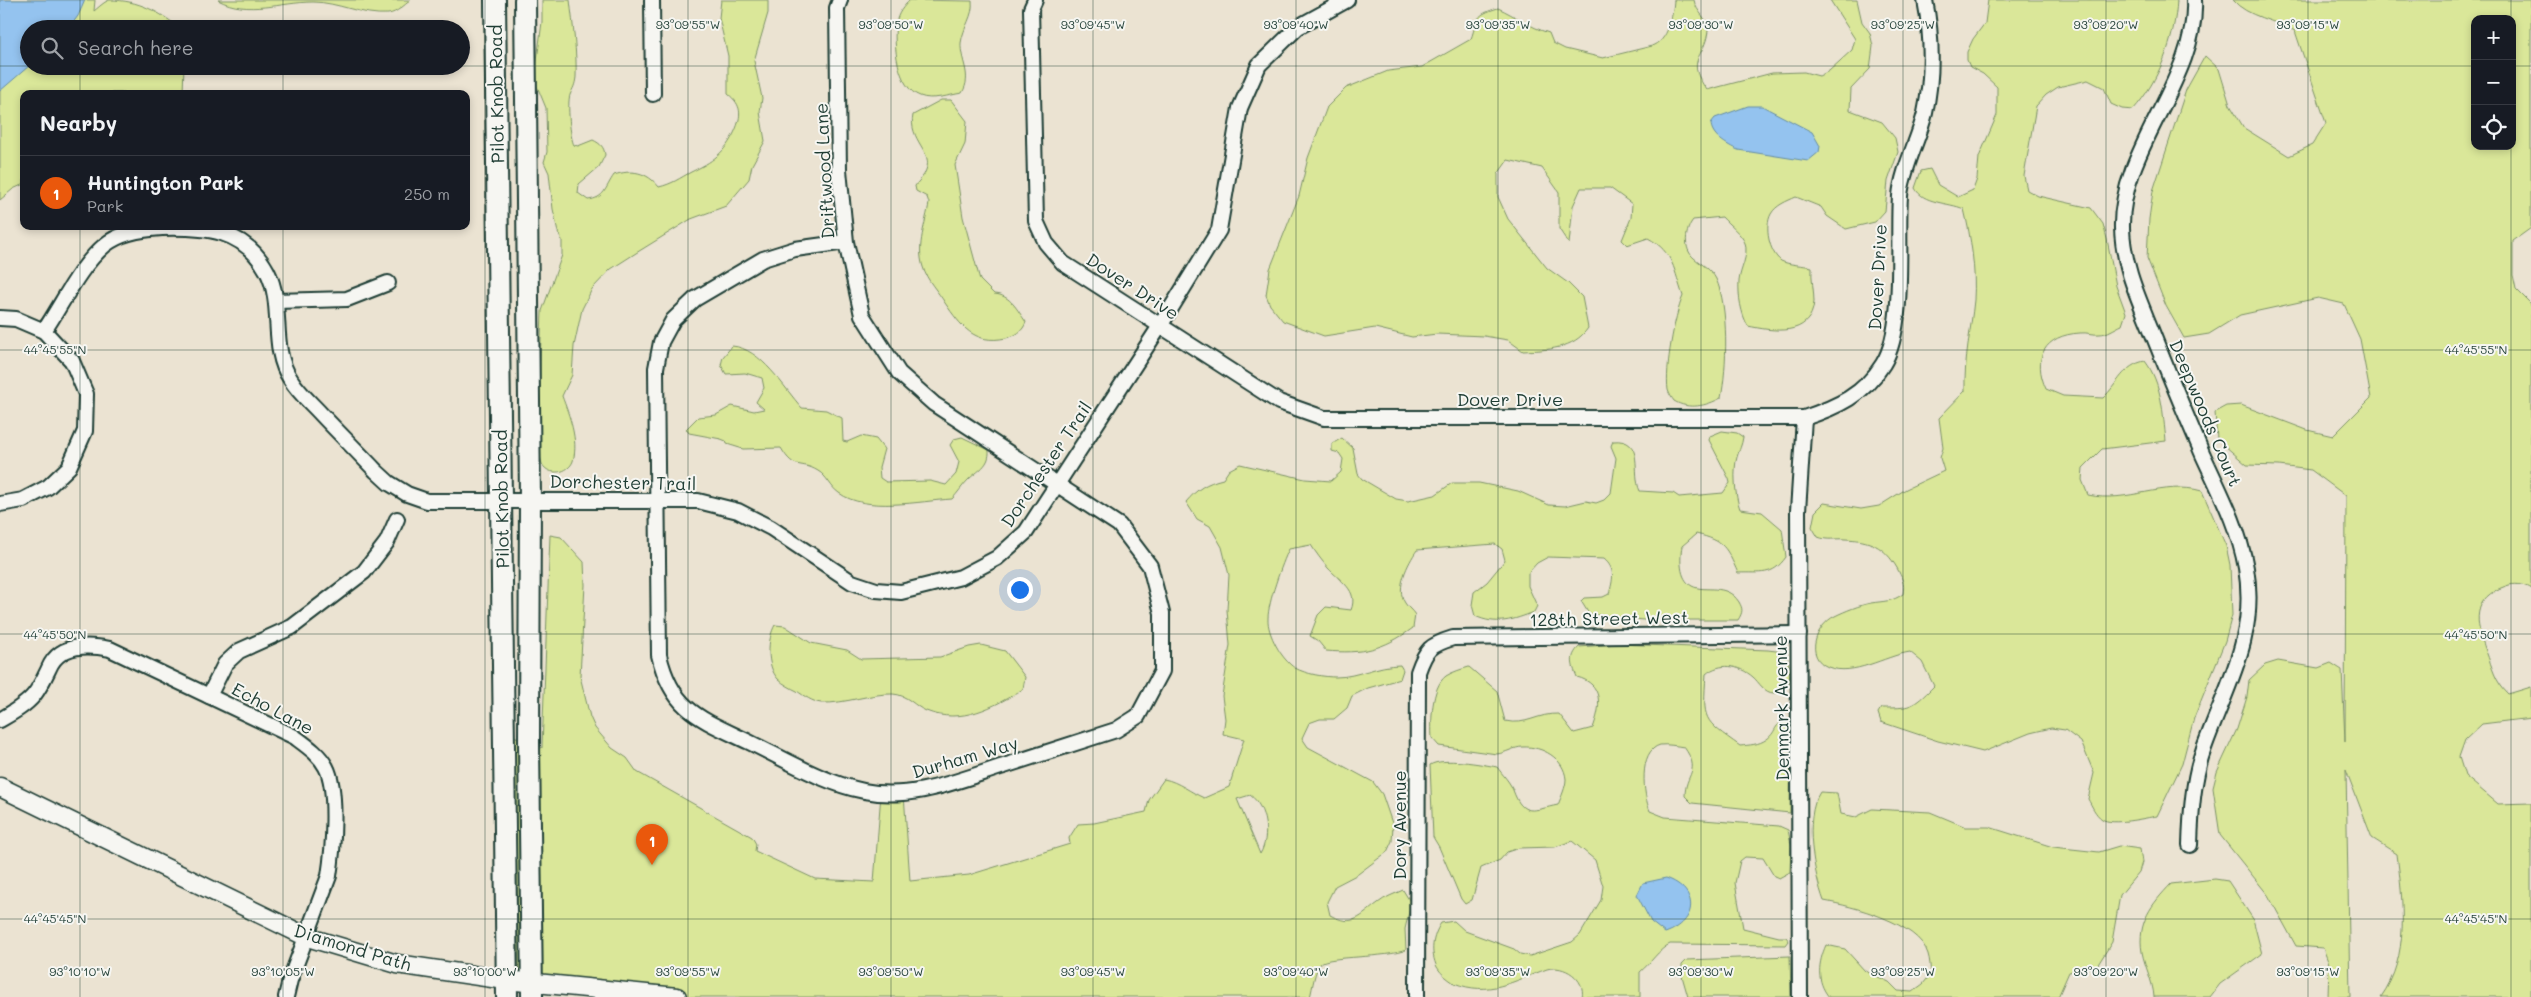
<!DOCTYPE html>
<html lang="en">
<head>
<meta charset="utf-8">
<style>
  body { margin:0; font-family:Mali,sans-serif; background:#242831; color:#f1f3f6 }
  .controls { position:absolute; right:15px; top:15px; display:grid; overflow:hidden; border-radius:10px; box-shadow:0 2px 8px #0003 }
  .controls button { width:45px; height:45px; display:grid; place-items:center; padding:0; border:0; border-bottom:1px solid #363941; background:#171b24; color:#f1f3f6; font:25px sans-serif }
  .you { position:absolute; left:1019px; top:589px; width:18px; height:18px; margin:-12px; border:4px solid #fff; border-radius:50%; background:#1a73e8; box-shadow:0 0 0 8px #1a73e833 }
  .badge { display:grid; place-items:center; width:32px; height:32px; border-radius:50%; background:#ea580c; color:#fff; font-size:16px; font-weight:700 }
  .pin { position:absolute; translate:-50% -41px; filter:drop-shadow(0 1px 2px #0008) }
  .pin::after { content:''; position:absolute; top:26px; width:18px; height:15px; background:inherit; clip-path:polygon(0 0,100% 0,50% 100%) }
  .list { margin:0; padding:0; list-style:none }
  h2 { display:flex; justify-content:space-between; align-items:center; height:65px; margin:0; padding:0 20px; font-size:21px }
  h2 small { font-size:16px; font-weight:400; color:#9ea1a6 }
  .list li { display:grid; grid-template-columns:32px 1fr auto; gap:15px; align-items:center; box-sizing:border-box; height:75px; padding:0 20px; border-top:1px solid #363941 }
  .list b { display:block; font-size:19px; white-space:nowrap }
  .list p { margin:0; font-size:16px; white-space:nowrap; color:#9ea1a6 }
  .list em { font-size:16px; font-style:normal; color:#9ea1a6 }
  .icon { flex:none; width:28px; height:28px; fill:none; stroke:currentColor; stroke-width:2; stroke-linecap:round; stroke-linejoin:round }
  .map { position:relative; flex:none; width:2531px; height:997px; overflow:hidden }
  .search { position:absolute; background:#171b24; box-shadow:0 2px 8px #0003; left:20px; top:20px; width:450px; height:55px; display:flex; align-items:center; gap:12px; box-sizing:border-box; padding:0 18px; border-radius:28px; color:#9ea1a6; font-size:19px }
  .panel { position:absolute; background:#171b24; box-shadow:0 2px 8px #0003; left:20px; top:90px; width:450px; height:140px; border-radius:10px }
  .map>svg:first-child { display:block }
  .green { fill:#dae799; stroke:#7c9266; fill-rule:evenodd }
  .water { fill:#94c3ef; stroke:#658da4 }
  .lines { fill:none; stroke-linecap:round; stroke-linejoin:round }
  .minor-casing { stroke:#1f3d34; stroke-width:18 }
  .tertiary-casing { stroke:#1f3d34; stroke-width:21 }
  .secondary-casing { stroke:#1f3d34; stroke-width:24 }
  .minor { stroke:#f6f6f2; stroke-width:14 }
  .tertiary { stroke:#f6f6f2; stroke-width:18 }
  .secondary { stroke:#f6f6f2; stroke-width:20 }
  .ticks { fill:none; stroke:#1f3d34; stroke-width:1; stroke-opacity:0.45 }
  .labels { text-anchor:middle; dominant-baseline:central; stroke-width:4; stroke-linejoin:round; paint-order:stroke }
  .street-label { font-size:18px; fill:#1f3d34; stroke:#f6f6f2 }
  .ticks-label { font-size:12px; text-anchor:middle; fill:#1f3d34; stroke:#f6f6f2; stroke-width:4; stroke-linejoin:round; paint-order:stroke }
</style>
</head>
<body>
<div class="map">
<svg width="2531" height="997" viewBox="0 0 2531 997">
  <rect width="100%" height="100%" fill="#ebe3d2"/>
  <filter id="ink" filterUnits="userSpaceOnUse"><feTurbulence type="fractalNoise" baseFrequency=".02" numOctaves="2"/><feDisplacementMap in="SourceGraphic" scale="10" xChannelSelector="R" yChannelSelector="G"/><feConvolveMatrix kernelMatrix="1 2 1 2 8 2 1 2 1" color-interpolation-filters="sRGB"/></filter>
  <g filter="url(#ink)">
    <g class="green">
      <path d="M0,0H95L94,11C99,7 105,1 110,0C138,0 160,12 181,29H29V66H184L183,92L24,94V184L13,189L0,200Z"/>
      <path d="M218,0H411C404,5 397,13 388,14C362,16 338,2 313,2C281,2 248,16 218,0Z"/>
      <path d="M542,0H570C573,26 577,52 576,77C575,86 573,88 570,95C567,103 570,138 574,145L578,146L593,140C601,144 604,147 605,155L599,167L579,184L578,193L588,200C605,198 605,188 614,175C632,169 647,172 659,187C672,184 680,178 691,172C712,162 725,153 735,131C742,115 742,105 728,94V56L719,18L721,0H768V13L754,61L762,98L760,112L765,141L752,165L749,179L726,206L691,219L636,253L611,269L592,289L582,309L574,346L572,375L562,396C569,415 579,440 573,461C569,473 549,477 542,464C540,458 539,451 537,445L542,311L562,255V240L558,232L553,209L549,173L544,162L547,152L546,108L537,86L536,68L542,22Z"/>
      <path d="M910,0L972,1C974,16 963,27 961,43C960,61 973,75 962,93C949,95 932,101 920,96C897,88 893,44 896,23C898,13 903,7 910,0Z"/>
      <path d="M1674,0H1694C1696,13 1709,18 1708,31C1705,58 1684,59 1707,90L1772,73L1804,72L1819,76L1829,71L1852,50L1855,39L1830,0H1857L1862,22L1870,33L1873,46L1870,69L1851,89L1850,110L1882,122L1895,138L1898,152L1888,181L1885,211L1875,222L1846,229L1827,216L1821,207L1796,197C1787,201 1776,205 1771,214C1764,227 1769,252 1781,261C1789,265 1803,265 1812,267C1811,279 1814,290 1814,302C1811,338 1772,331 1748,326C1741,314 1738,296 1739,281C1740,269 1749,256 1745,243C1741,233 1729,225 1722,217L1693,220C1685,230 1683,249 1694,258C1702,265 1711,269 1716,279C1729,307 1727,368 1721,398C1706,406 1689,410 1674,401C1672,398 1669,394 1668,390C1665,369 1674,317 1683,296C1674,271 1674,252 1648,238L1627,245L1622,240L1631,218L1632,204L1610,188H1581L1573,206L1569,244L1559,229V192L1542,168L1508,160L1498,174V197L1508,219L1547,268L1568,283L1582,297L1588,328C1574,349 1547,350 1523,351L1508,340L1484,336L1437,334L1412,337L1375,328L1324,336L1283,321L1270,305L1266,295L1270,269L1299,196L1308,158L1327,107L1346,88L1388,71L1422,67L1471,39C1478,18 1475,15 1498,8C1516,16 1529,27 1549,33L1553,43L1565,49L1603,58L1652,46C1668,42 1673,15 1674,0Z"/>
      <path d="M1988,0H2177C2175,39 2159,81 2133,110L2122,109L2111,104L2104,88L2088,80L2058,87L2046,95L2036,106L2024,176L2027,190L2038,196L2091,208L2103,224L2107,239L2116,286L2126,313L2122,325C2115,328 2107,334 2100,334C2093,335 2087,332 2080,333C2044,335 2032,358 2046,389L2063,396L2103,398C2118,384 2123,365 2145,361C2162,383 2163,414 2166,441L2102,449L2083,468L2082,480L2088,495C2127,504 2164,480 2202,491L2226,546L2230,565L2232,615L2225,641L2194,718L2182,764L2157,816C2145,818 2112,826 2102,819C2095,814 2092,806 2088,799L2094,773L2081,742L2065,730L2051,728L2030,733L1983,752L1938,741L1881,722L1878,713L1881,708C1911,708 1912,708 1934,686L1922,662L1910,652C1884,656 1854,677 1828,667C1804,657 1816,625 1835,616C1845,611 1860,605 1871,603C1884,601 1892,602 1903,594C1905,583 1902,578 1897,568C1884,546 1870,540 1845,539C1835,538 1828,541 1818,537L1812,527L1815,512L1824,503L1861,509L1879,506L1906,489L1944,471L1940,458L1943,448L1939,418L1965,391C1964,360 1971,330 1974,300C1976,270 1971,238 1964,209C1948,202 1923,204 1915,188L1921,171L1930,169L1938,185L1958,197L1973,190L1977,179L1979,157L1997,115V87L1983,74L1970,67L1967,60V52L1973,39L1985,23Z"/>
      <path d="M2233,0H2531V228L2513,241V275L2516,289L2531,304V589C2524,584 2514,583 2506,586C2471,598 2475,622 2486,651C2493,669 2494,680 2508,694L2531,687V718L2482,724L2465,740L2459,757L2465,776L2498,804L2531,803V997H2381C2410,956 2403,902 2397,854L2372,838L2346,770L2350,997H2328L2329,964L2323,948L2296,946L2268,895L2220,835L2213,788L2217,772L2237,729L2247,697L2249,680L2265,665L2278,661L2318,668L2331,663L2342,670L2345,742L2346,496L2311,470L2279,466L2247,465L2217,439L2215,412L2226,406L2241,405L2307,430L2333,436L2371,398L2360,339L2344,304L2318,298L2240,315L2209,334L2184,338L2166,306L2147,258L2149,219L2153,191L2186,90L2205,56L2219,69L2230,105L2244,128L2289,156L2312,145L2326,123L2295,31C2275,20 2247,17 2233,0ZM2475,19H2512V146H2475Z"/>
      <path d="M941,100H951L967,121L965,144L955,165L963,217L980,280L994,294C1011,295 1017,310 1026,322C1023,331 1016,336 1006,338C974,345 961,326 945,303C938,291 927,281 923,267C916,246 926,223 929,203L927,197L916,191L915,186C919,180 924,177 926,170C934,152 908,140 913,115Z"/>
      <path d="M732,346C761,348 784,388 802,408L826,410L842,418L843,441L847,442L861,436L876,439L884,449L879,467L880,478L886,482L930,481L946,485L956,474L959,462L950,445L954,439L962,437L989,450C990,466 978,470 968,480C962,486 958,493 952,499C920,501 866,513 839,493C831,488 827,476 818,471C800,460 795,472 781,448L743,449L727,444L726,441L721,439L689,433L686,429L698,417L716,415L732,406L754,411L764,409L756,402L764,388L762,378L745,373L726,374L721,365L723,357Z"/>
      <path d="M1722,431L1737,433L1743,437C1742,445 1739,450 1737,457C1733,470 1735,496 1740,509L1762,512L1782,529L1786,557C1772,577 1761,572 1738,573C1726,547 1725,541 1696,534L1682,546C1680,558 1679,579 1692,586C1705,593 1726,582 1739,602C1743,609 1743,612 1738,620H1644L1589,614L1581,601L1584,598L1603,597L1609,594C1613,580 1616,569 1604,559L1548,557L1537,563L1528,573V586L1537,606L1534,612C1514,620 1496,626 1475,616L1472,605L1474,592L1487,582L1505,560L1502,549L1495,544L1417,550C1408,563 1395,588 1405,603C1408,608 1412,610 1415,615L1413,628C1383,650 1362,654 1326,651L1318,641L1310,636L1318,615L1326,607L1351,610C1359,590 1340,581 1328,568C1322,561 1316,553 1311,545L1289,549C1282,563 1268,603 1268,618C1267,634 1282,660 1295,668C1306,674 1324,677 1336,677C1358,677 1377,665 1400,665L1403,670L1400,679L1368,688L1352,696L1347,708L1334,719H1320L1309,723L1302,738L1308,747L1373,782L1382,794L1393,826L1392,841L1387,852L1358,874L1335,886L1327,902L1330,915C1354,928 1360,916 1378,903C1385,897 1395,894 1403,890L1411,903L1405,929L1406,950C1387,958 1328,956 1321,963C1314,971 1313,987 1310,997H659L519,981L514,736L542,748L550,535L561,537L584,562L585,585L580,676L590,717L595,728L612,748L627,758L637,772L752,837L756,844L755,851L815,879L874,882L881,794H904L910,881L969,875L1070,844L1069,838L1078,824L1094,823L1146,812L1149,800L1164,779C1179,782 1190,792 1204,798L1229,787L1244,739L1223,734L1225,719L1222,696L1230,645L1227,610L1229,575L1222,547L1210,526L1197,519L1186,502C1197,489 1206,483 1223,479L1229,470L1240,464L1305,479L1331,481L1341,472L1343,459L1339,453L1332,451V444L1342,438L1353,448L1358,474L1362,479L1396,499L1408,501L1435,495L1452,483H1479L1518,491L1549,505L1565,506L1586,501L1596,503L1604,500L1611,493L1616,458L1611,446L1613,441C1646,438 1631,473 1640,491L1673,493L1679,497L1723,493L1730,483L1729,479L1709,440L1710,436ZM1250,795C1267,807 1270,838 1260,854L1237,799Z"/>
      <path d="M775,625L785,626L811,643L847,650L861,659L940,657L969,647L981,645L1005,651L1025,677L1023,689C994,707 961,725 926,711C914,706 908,695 893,694C871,693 846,704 821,703C813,702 804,696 797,691C791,688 783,684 778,679C766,666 767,639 775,625Z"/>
      <path d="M1618,644L1768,650L1784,652C1791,663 1795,694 1774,693C1764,693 1759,682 1753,677C1739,665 1720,662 1706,674C1703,721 1702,719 1740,746C1749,745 1759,745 1767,739C1778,731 1773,721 1791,721L1790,813L1692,803L1685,796C1685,773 1702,772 1684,747C1677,746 1667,744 1660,745C1638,751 1643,795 1650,811L1665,817L1779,826L1788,830L1791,845L1790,872L1779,878L1774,876L1763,858L1745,857L1740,861L1735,883L1743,928L1779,937H1786L1789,941L1786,945L1670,944C1659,949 1650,964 1640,972V997H1582C1586,979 1564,964 1547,969C1513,981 1489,997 1454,983C1447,978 1441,974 1437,967C1430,952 1432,937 1441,923L1454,921L1465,931L1514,949L1520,954L1530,956L1572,942L1580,935L1601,900L1603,886L1595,860L1572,841L1555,847L1519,848L1507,852L1500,860L1481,868L1472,900L1465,904L1461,899L1439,847L1433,837L1430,765C1443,757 1481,764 1497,767C1502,774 1510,782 1513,790C1523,818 1533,810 1558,805C1561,797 1566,787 1566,779C1564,758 1542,746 1523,747C1514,747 1506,753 1497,754L1439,746L1432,738C1431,722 1431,687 1446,676C1452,672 1462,669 1469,667L1497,691L1505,721C1527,726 1537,713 1559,714L1574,733L1593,728C1601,707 1604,684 1577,677C1572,665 1569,657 1579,647Z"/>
      <path d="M1820,792L1837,793L1841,814L1856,817L1872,809L1930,812L1966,827H1989L2053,847L2099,852L2119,846L2140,849L2142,862L2139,872L2120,895L2112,942L2097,966L2069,972L2058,997H1829C1816,981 1818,963 1826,945L1845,949L1865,971L1889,982L1898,991L1912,992L1923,984L1931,974C1930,967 1930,960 1928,954C1919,923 1852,906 1824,901C1814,874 1803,818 1820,792Z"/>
      <path d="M2215,879L2228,881L2253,919L2262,954L2220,984L2210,997H2154C2153,981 2145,968 2142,952C2137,922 2152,904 2171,884Z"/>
      <polygon points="1790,956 1791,997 1688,997 1682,976 1682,965 1687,960"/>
    </g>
    <g class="water">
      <polygon points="0,0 85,0 78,16 68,29 29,29 29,66 0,91"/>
      <path d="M1748,106H1762L1812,132L1820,146L1819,152L1808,161L1738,150C1727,145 1711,136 1711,123L1715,118Z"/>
      <path d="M1666,878C1700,890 1698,922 1665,933L1651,922L1637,895L1643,883Z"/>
    </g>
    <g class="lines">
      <g class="minor-casing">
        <g id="minor">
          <polyline points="652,0 653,94"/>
          <path d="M840,0L837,8L839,170L846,242L862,315L899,373L934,404L1119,525L1150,566L1162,613V671L1138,716L1116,730C1079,742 1042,754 1004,766C959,780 912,801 864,791C824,783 786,760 749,742C701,719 672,711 659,655L656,368L661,342L673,320L695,299L763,259L795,249L846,242"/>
          <path d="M1035,0L1031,9L1036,221L1046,243L1063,263L1279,402L1324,418H1804C1837,407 1864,395 1883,364C1906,327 1897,241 1900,196C1902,170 1919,139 1925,113C1933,76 1932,36 1925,0"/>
          <polyline points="276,301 347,299 388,283"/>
          <polyline points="0,318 16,319 44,331 72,361 86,394 85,431 69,467 48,487 23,500 0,504"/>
          <path d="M44,331C63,303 79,267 105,245C121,232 143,229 162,228C204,227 244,228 267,271C285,306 269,347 291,380C299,393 311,403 321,414C339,433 358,452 376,471L389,483L407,494L427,501H698L738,511L771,528L852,582L876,590L901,592L961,577L997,558L1026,532L1160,326L1219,230L1240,108L1259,65L1298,27L1347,0"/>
          <polyline points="209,696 225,664 239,651 292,627 364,572 387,542 397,519"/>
          <path d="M0,720C12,713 25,706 34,695C41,686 46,674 51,664C63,643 90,645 110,649L295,737C307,746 319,754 326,767C338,789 333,851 329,876L290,980L286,997"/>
          <path d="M2190,845C2191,812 2193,779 2204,748C2226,686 2258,637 2246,568C2239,528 2220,492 2203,455C2185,413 2167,370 2150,327C2137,295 2123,264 2122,228C2120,148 2198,79 2194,0"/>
          <path d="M1417,997L1418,672C1426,649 1430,645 1453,638L1799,634"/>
          <polyline points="1800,997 1798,511 1804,418"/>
        </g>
      </g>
      <g class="tertiary-casing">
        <polyline id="tertiary" points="0,787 307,937 397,964 506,980 677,997"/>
      </g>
      <g class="secondary-casing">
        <g id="secondary">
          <polyline points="495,0 507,997"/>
          <polyline points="525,0 530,499 529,743 532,997"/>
        </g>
      </g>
      <use href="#minor" class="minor"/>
      <use href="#tertiary" class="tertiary"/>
      <use href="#secondary" class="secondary"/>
    </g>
  </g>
  <path class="ticks" d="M80,0V29M283,0V29M485,0V997M688,0V997M891,0V997M1093,0V997M1296,0V997M1498,0V997M1701,0V997M1903,0V997M2106,0V997M2308,0V997M2511,0V19M0,66H29M80,66V94M283,66V94M461,66H2475M2512,66H2531M2511,146V997M80,226V997M283,226V997M0,350H2531M0,634H2531M0,919H2531"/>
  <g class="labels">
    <g class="street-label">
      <text transform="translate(496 94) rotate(-91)">Pilot Knob Road</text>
      <text transform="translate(824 171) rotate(-93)">Driftwood Lane</text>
      <text transform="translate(1877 277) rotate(-87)">Dover Drive</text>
      <text transform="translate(1133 286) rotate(33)">Dover Drive</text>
      <text x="1510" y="399">Dover Drive</text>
      <text transform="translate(2206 413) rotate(67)">Deepwoods Court</text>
      <text transform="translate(1046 464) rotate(-56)">Dorchester Trail</text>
      <text transform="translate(623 482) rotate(1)">Dorchester Trail</text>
      <text transform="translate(501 499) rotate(-91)">Pilot Knob Road</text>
      <text transform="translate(1609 618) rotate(-1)">128th Street West</text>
      <text transform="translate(273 708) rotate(28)">Echo Lane</text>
      <text transform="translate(1781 708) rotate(-91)">Denmark Avenue</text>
      <text transform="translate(965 757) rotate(-16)">Durham Way</text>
      <text transform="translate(1399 825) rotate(-90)">Dory Avenue</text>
      <text transform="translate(353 947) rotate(17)">Diamond Path</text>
    </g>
  </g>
  <g class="ticks-label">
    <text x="688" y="29">93°09'55"W</text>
    <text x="891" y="29">93°09'50"W</text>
    <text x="1093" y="29">93°09'45"W</text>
    <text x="1296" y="29">93°09'40"W</text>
    <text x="1498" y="29">93°09'35"W</text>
    <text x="1701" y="29">93°09'30"W</text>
    <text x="1903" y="29">93°09'25"W</text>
    <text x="2106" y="29">93°09'20"W</text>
    <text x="2308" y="29">93°09'15"W</text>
    <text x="55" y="354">44°45'55"N</text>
    <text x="2476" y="354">44°45'55"N</text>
    <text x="55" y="639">44°45'50"N</text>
    <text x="2476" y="639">44°45'50"N</text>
    <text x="55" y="923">44°45'45"N</text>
    <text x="2476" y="923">44°45'45"N</text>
    <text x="80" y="976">93°10'10"W</text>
    <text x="283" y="976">93°10'05"W</text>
    <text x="485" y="976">93°10'00"W</text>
    <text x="688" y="976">93°09'55"W</text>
    <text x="891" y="976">93°09'50"W</text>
    <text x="1093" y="976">93°09'45"W</text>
    <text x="1296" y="976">93°09'40"W</text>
    <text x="1498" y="976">93°09'35"W</text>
    <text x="1701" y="976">93°09'30"W</text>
    <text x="1903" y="976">93°09'25"W</text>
    <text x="2106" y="976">93°09'20"W</text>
    <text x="2308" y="976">93°09'15"W</text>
  </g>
</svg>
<div class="controls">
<button>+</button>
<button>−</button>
<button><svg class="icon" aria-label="locate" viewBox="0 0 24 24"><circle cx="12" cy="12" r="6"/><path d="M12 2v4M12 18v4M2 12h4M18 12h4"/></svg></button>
</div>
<div class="you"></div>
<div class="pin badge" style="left:652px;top:865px">1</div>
<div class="search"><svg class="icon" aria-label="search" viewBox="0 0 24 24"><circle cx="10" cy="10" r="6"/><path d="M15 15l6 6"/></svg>Search here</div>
<section class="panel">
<h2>Nearby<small></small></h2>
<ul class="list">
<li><span class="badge">1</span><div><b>Huntington Park</b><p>Park</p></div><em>250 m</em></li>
</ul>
</section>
</div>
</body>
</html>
